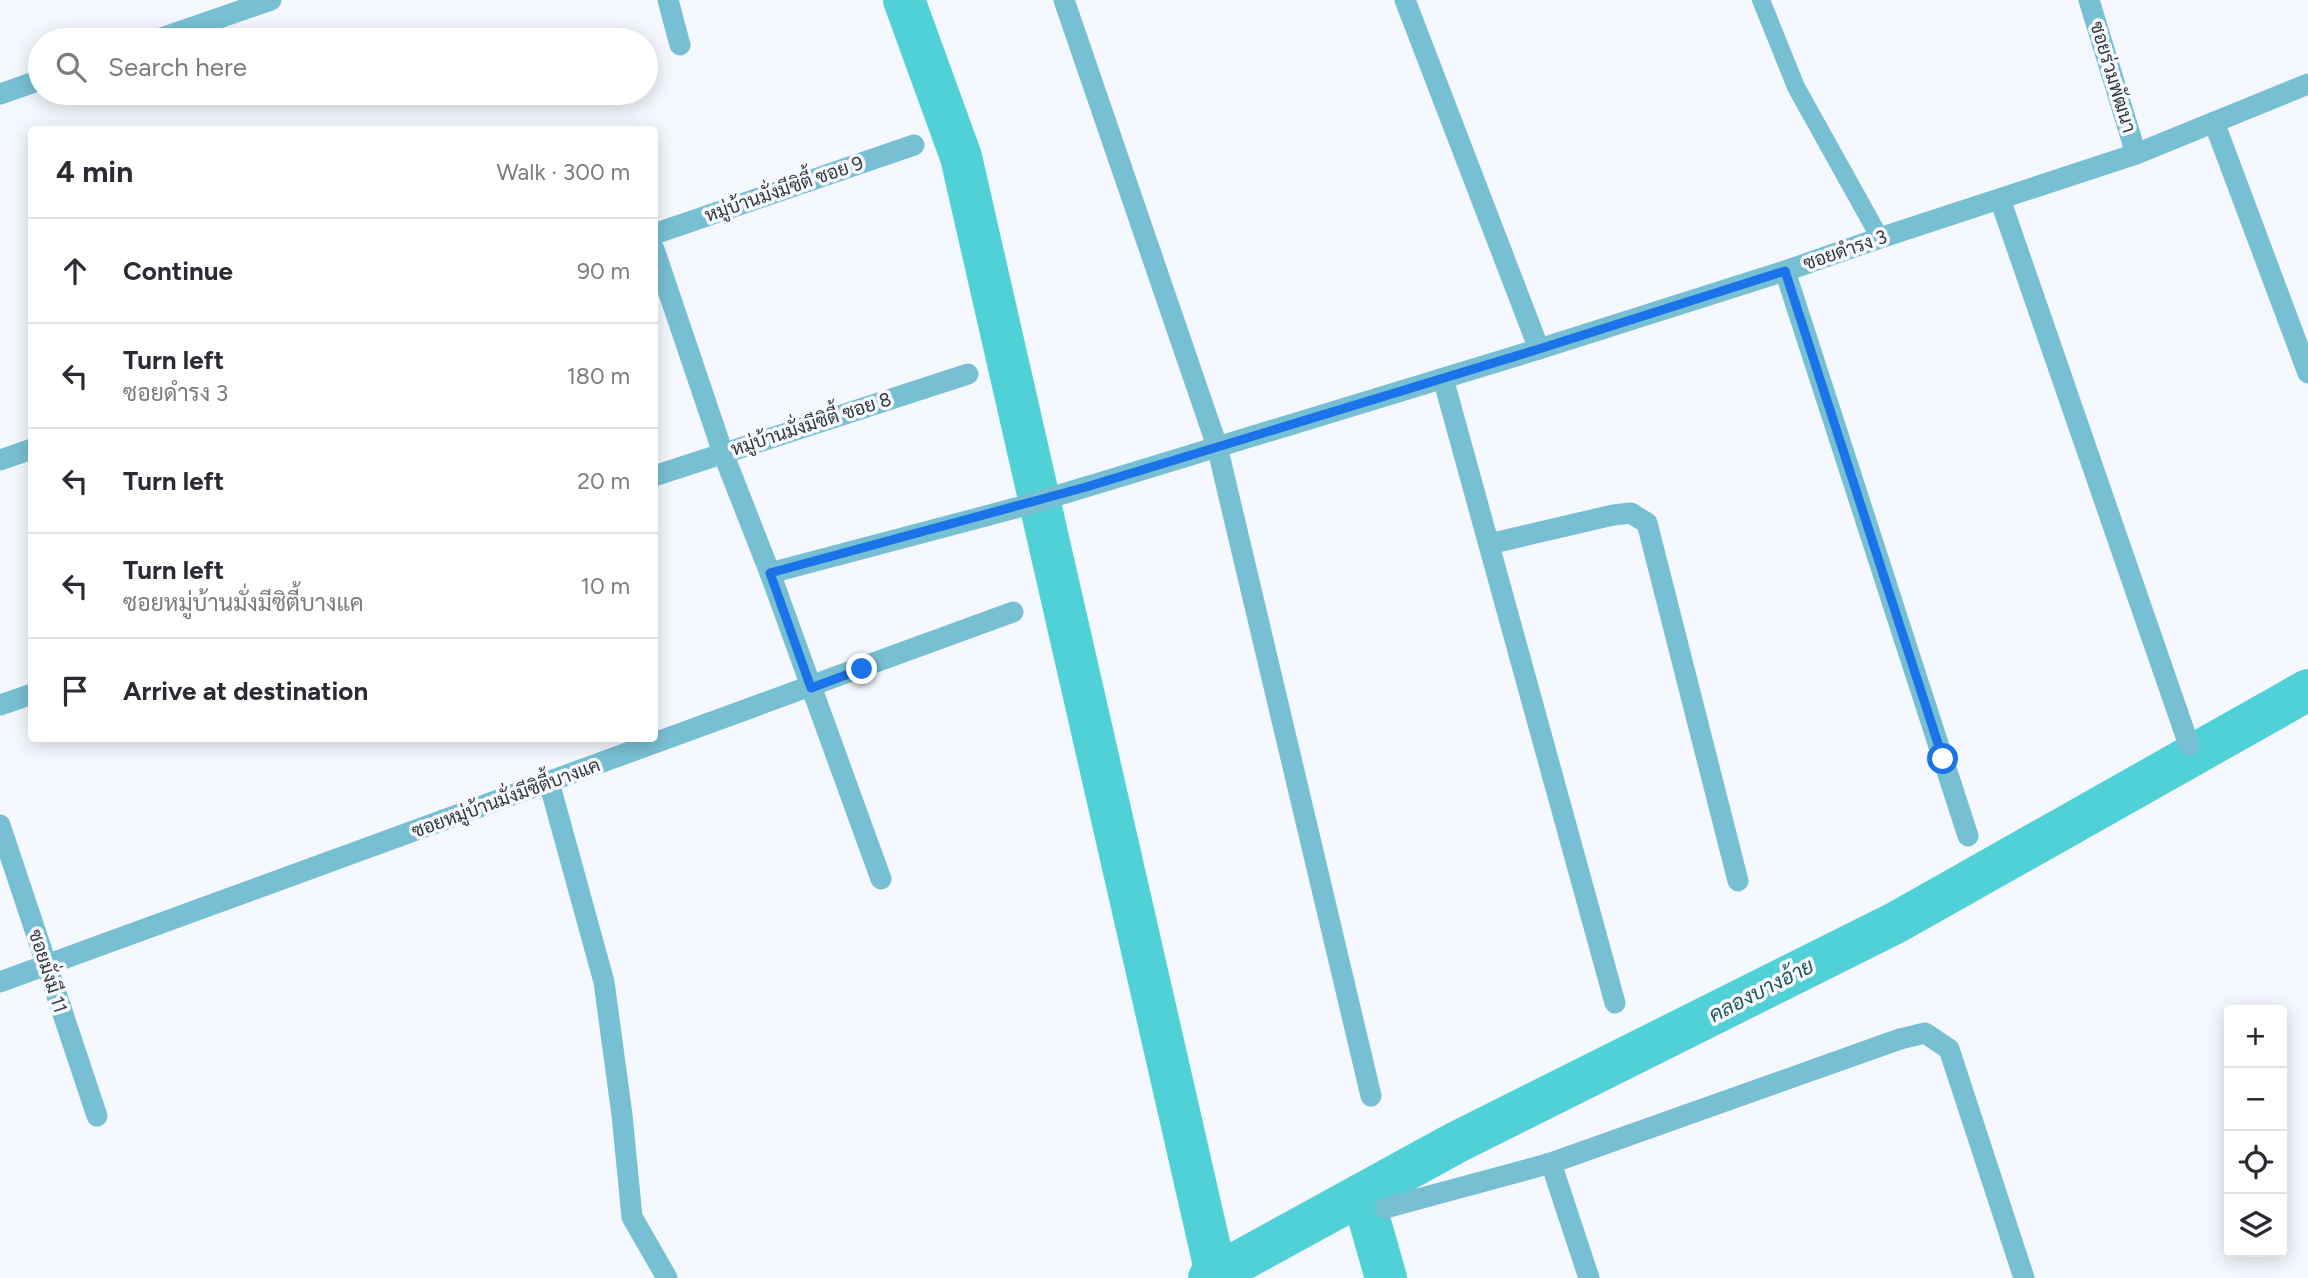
<!DOCTYPE html>
<html lang="en">
<head>
<meta charset="utf-8">
<style>
  body { margin:0; font-family:Figtree,Sarabun,sans-serif; background:#f2f2f3; color:#2b2b33 }
  .controls { position:absolute; right:21px; bottom:21px; display:grid; overflow:hidden; border-radius:7px; box-shadow:0 4px 18px #0003 }
  .controls button { width:63px; height:63px; display:grid; place-items:center; padding:0; border:0; border-bottom:2px solid #e1e1e2; background:#fff; color:#2b2b33; font:35px sans-serif }
  .stop { position:absolute; width:21px; height:21px; margin:-16px; border:5px solid #1a73e8; border-radius:50%; background:#fff }
  .stop.end { background:#1a73e8; border-color:#fff; box-shadow:0 2px 7px #0008 }
  .list { margin:0; padding:0; list-style:none }
  h2 { display:flex; justify-content:space-between; align-items:center; height:91px; margin:0; padding:0 28px; font-size:30px }
  h2 small { font-size:23px; font-weight:400; color:#7c7c81 }
  .list li { display:grid; grid-template-columns:46px 1fr auto; gap:21px; align-items:center; box-sizing:border-box; height:105px; padding:0 28px; border-top:2px solid #e1e1e2 }
  .list b { display:block; font-size:26px; white-space:nowrap }
  .list p { margin:0; font-size:23px; white-space:nowrap; color:#7c7c81 }
  .list em { font-size:23px; font-style:normal; color:#7c7c81 }
  .icon { flex:none; width:38px; height:38px; fill:none; stroke:currentColor; stroke-width:2; stroke-linecap:round; stroke-linejoin:round }
  .map { position:relative; flex:none; width:2308px; height:1278px; overflow:hidden }
  .search { position:absolute; background:#fff; box-shadow:0 4px 18px #0003; left:28px; top:28px; width:630px; height:77px; display:flex; align-items:center; gap:18px; box-sizing:border-box; padding:0 24px; border-radius:38px; color:#7c7c81; font-size:26px }
  .panel { position:absolute; background:#fff; box-shadow:0 4px 18px #0003; left:28px; top:126px; width:630px; height:616px; border-radius:7px }
  .map>svg:first-child { display:block }
  .lines { fill:none; stroke-linecap:round; stroke-linejoin:round }
  .canal { stroke:#50d0d7; stroke-width:42 }
  .lane { stroke:#77c0d3; stroke-width:18 }
  .street { stroke:#77c0d3; stroke-width:21 }
  .route { stroke:#1a73e8; stroke-width:9 }
  .labels { text-anchor:middle; dominant-baseline:central; stroke-width:7; stroke-linejoin:round; paint-order:stroke }
  .street-label { font-size:19px; fill:#37393d; stroke:#f5f8ff }
  .water-label { font-size:21px; font-style:italic; fill:#21585a; stroke:#f5f8ff }
</style>
</head>
<body>
<div class="map">
<svg width="2308" height="1278" viewBox="0 0 2308 1278">
  <rect width="100%" height="100%" fill="#f5f8ff"/>
  <g class="lines">
    <g class="canal">
      <polyline points="904,0 961,157 1216,1274"/>
      <polyline points="1362,1194 1386,1278"/>
      <polyline points="1209,1278 1457,1142 1897,922 2308,690"/>
    </g>
    <polyline class="lane" points="1761,0 1796,87 1880,238"/>
    <g class="street">
      <polyline points="668,0 680,45"/>
      <polyline points="1064,0 1217,446 1371,1096"/>
      <polyline points="1405,0 1539,349"/>
      <polyline points="2089,0 2136,154"/>
      <polyline points="156,40 271,0"/>
      <polyline points="0,94 40,80"/>
      <polyline points="2214,122 2308,373"/>
      <polyline points="2000,199 2189,745"/>
      <polyline points="654,234 914,145"/>
      <polyline points="654,249 723,453 770,573 881,879"/>
      <polyline points="1785,271 1968,836"/>
      <polyline points="1443,378 1615,1003"/>
      <polyline points="0,460 32,449"/>
      <polyline points="654,476 968,374"/>
      <polyline points="1489,544 1613,515 1631,513 1647,523 1738,881"/>
      <polyline points="770,573 1016,508 1109,480 1539,349 1785,271 1880,238 2136,154 2308,84"/>
      <polyline points="0,705 32,694"/>
      <polyline points="549,782 604,982 622,1115 632,1217 667,1278"/>
      <polyline points="0,825 97,1116"/>
      <polyline points="0,982 1013,612"/>
      <polyline points="1551,1163 1589,1278"/>
      <polyline points="1385,1208 1551,1163 1900,1039 1925,1033 1949,1049 2024,1278"/>
    </g>
  </g>
  <g class="lines">
    <polyline class="route" points="862,669 811,688 770,573 1086,487 1539,349 1785,271 1943,759"/>
  </g>
  <g class="labels">
    <g class="street-label">
      <text transform="translate(2113 77) rotate(73)">ซอยร่วมพัฒนา</text>
      <text transform="translate(784 189) rotate(-19)">หมู่บ้านมั่งมีซิตี้ ซอย 9</text>
      <text transform="translate(1845 250) rotate(-19)">ซอยดำรง 3</text>
      <text transform="translate(811 424) rotate(-18)">หมู่บ้านมั่งมีซิตี้ ซอย 8</text>
      <text transform="translate(506 798) rotate(-20)">ซอยหมู่บ้านมั่งมีซิตี้บางแค</text>
      <text transform="translate(48 971) rotate(72)">ซอยมั่งมี 11</text>
    </g>
    <g class="water-label">
      <text transform="translate(1761 990) rotate(-27)">คลองบางอ้าย</text>
    </g>
  </g>
</svg>
<div class="controls">
<button>+</button>
<button>−</button>
<button><svg class="icon" aria-label="locate" viewBox="0 0 24 24"><circle cx="12" cy="12" r="6"/><path d="M12 2v4M12 18v4M2 12h4M18 12h4"/></svg></button>
<button><svg class="icon" aria-label="layers" viewBox="0 0 24 24"><path d="M12 4l9 5-9 5-9-5zM3 14l9 5 9-5"/></svg></button>
</div>
<div class="stop" style="left:1943px;top:759px"></div>
<div class="stop end" style="left:862px;top:669px"></div>
<div class="search"><svg class="icon" aria-label="search" viewBox="0 0 24 24"><circle cx="10" cy="10" r="6"/><path d="M15 15l6 6"/></svg>Search here</div>
<section class="panel">
<h2>4 min<small>Walk · 300 m</small></h2>
<ul class="list">
<li><svg class="icon" aria-label="ahead" viewBox="0 0 24 24"><path d="M12 20V5M6 11l6-6 6 6"/></svg><div><b>Continue</b></div><em>90 m</em></li>
<li><svg class="icon" aria-label="left" viewBox="0 0 24 24"><path d="M17 20v-9H6M10 6l-5 5 5 5"/></svg><div><b>Turn left</b><p>ซอยดำรง 3</p></div><em>180 m</em></li>
<li><svg class="icon" aria-label="left" viewBox="0 0 24 24"><path d="M17 20v-9H6M10 6l-5 5 5 5"/></svg><div><b>Turn left</b></div><em>20 m</em></li>
<li><svg class="icon" aria-label="left" viewBox="0 0 24 24"><path d="M17 20v-9H6M10 6l-5 5 5 5"/></svg><div><b>Turn left</b><p>ซอยหมู่บ้านมั่งมีซิตี้บางแค</p></div><em>10 m</em></li>
<li><svg class="icon" aria-label="arrive" viewBox="0 0 24 24"><path d="M6 21V4h12l-3 4 3 4H6"/></svg><div><b>Arrive at destination</b></div></li>
</ul>
</section>
</div>
</body>
</html>
